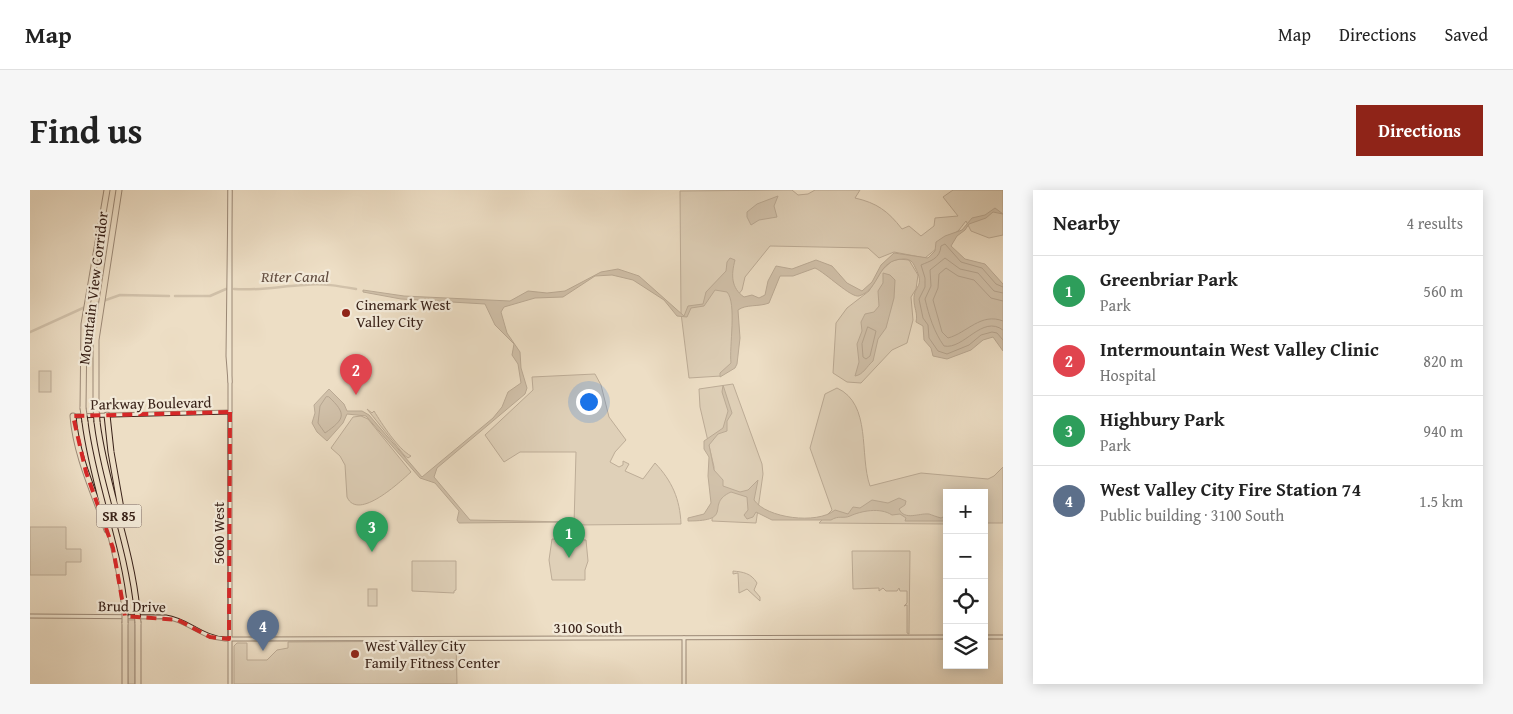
<!DOCTYPE html>
<html lang="en">
<head>
<meta charset="utf-8">
<style>
  body { margin:0; font-family:"Gentium Book Plus",serif; background:#f6f6f6; color:#222 }
  .controls { position:absolute; right:15px; bottom:15px; display:grid; overflow:hidden; border-radius:0px; box-shadow:0 2px 12px #0003 }
  .controls button { width:45px; height:45px; display:grid; place-items:center; padding:0; border:0; border-bottom:1px solid #e0e0e0; background:#fff; color:#222; font:25px sans-serif }
  .you { position:absolute; left:558px; top:211px; width:18px; height:18px; margin:-12px; border:4px solid #fff; border-radius:50%; background:#1a73e8; box-shadow:0 0 0 8px #1a73e833 }
  .badge { display:grid; place-items:center; width:32px; height:32px; border-radius:50%; background:#8f2418; color:#fff; font-size:16px; font-weight:700 }
  .pin { position:absolute; translate:-50% -41px; filter:drop-shadow(0 1px 2px #0008) }
  .pin::after { content:''; position:absolute; top:26px; width:18px; height:15px; background:inherit; clip-path:polygon(0 0,100% 0,50% 100%) }
  .list { margin:0; padding:0; list-style:none }
  h2 { display:flex; justify-content:space-between; align-items:center; height:65px; margin:0; padding:0 20px; font-size:21px }
  h2 small { font-size:16px; font-weight:400; color:#767676 }
  .list li { display:grid; grid-template-columns:32px 1fr auto; gap:15px; align-items:center; box-sizing:border-box; height:70px; padding:0 20px; border-top:1px solid #e0e0e0 }
  .list b { display:block; font-size:19px; white-space:nowrap }
  .list p { margin:0; font-size:16px; white-space:nowrap; color:#767676 }
  .list em { font-size:16px; font-style:normal; color:#767676 }
  .icon { flex:none; width:28px; height:28px; fill:none; stroke:currentColor; stroke-width:2; stroke-linecap:round; stroke-linejoin:round }
  .map { position:relative; flex:none; width:973px; height:494px; overflow:hidden; border-radius:0px }
  header { display:flex; align-items:center; gap:30px; box-sizing:border-box; height:70px; padding:0 25px; background:#fff; border-bottom:1px solid #e0e0e0 }
  header strong { font-size:24px }
  nav { display:flex; gap:28px; margin-inline-start:auto; font-size:18px }
  .intro { display:flex; align-items:center; justify-content:space-between; box-sizing:border-box; height:120px; padding:0 30px }
  h1 { margin:0; font-size:35px }
  .button { padding:12px 22px; border-radius:0px; background:#8f2418; color:#fff; font-size:18px; font-weight:700 }
  main { display:flex; gap:30px; padding:0 30px }
  aside { flex:1; background:#fff; border-radius:0px; box-shadow:0 2px 12px #0003 }
  .map>svg:first-child { display:block }
  .green { fill:#cebea8; stroke:#837060 }
  .water { fill:#af9e8a; stroke:#7f6c5c }
  .lines { fill:none; stroke-linecap:round; stroke-linejoin:round }
  .shore { stroke:#746051; stroke-width:1 }
  .canal { stroke:#af9e8a; stroke-width:2.5 }
  .secondary-casing { stroke:#382118; stroke-width:5 }
  .highway-casing { stroke:#382118; stroke-width:7 }
  .secondary { stroke:#f3ead9; stroke-width:3 }
  .highway { stroke:#eddec5; stroke-width:5 }
  .highway-bridge-casing { stroke:#382118; stroke-width:7; stroke-linecap:butt }
  .highway-bridge { stroke:#eddec5; stroke-width:5 }
  .marked { fill:none; stroke:#d62828; stroke-width:4; stroke-dasharray:10 6; stroke-linejoin:round }
  .poi-dot { fill:#8f2418; stroke:#f3ead9; stroke-width:2 }
  .labels { text-anchor:middle; dominant-baseline:central; stroke-width:4.5; stroke-linejoin:round; paint-order:stroke }
  .shield { fill:#f3ead9; stroke:#705d52; stroke-width:1 }
  .shield-label { font-size:14px; font-weight:bold; fill:#382118 }
  .street-label { font-size:15px; fill:#382118; stroke:#f3ead9 }
  .poi-label { font-size:15px; fill:#382118; stroke:#f3ead9; text-anchor:start }
  .water-label { font-size:16px; font-style:italic; fill:#624d40; stroke:#f3ead9 }
</style>
</head>
<body>
<header>
<strong>Map</strong>
<nav><a>Map</a><a>Directions</a><a>Saved</a></nav>
</header>
<div class="intro"><h1>Find us</h1><a class="button">Directions</a></div>
<main>
<div class="map">
<svg width="973" height="494" viewBox="0 0 973 494">
  <rect width="100%" height="100%" fill="#eddec5"/>
  <filter id="stains"><feTurbulence type="fractalNoise" baseFrequency=".004" numOctaves="4"/><feColorMatrix values="0 0 0 0 .2 0 0 0 0 .09 0 0 0 0 .02 0 0 0 .5 -.17"/></filter>
  <radialGradient id="worn" r=".72"><stop offset=".6" stop-color="#630" stop-opacity="0"/><stop offset="1" stop-color="#630" stop-opacity=".3"/></radialGradient>
  <g class="green">
    <path d="M762,0L768,5L778,4L785,0H830L825,8C847,13 858,21 872,39L879,36L891,46L904,36L905,28L928,26L913,7L923,0H973V45L959,48L941,41L936,31L929,40L895,68L864,62L849,68L838,58L740,56L715,87L712,100L707,106L702,175L691,186L659,188L651,123L650,1Z"/>
    <polygon points="869,69 879,70 888,85 886,99 881,107 883,130 877,153 862,160 831,193 817,192 803,183 806,133 817,118 839,101 852,80 862,71"/>
    <rect x="9" y="181" width="12" height="21"/>
    <path d="M565,184L571,195L579,227L596,250L585,262L580,272L589,277L593,275V271L599,274L595,281L613,289L625,273C642,291 650,309 651,334L544,335L546,262H490L474,272L455,245L503,200L502,187Z"/>
    <polygon points="703,194 732,274 733,284 726,333 682,331 684,277 670,217 669,199"/>
    <path d="M807,198C842,214 829,265 840,296L891,283L958,289L964,286L973,277V333H954V303H917V334L789,333L802,320L780,258L795,204Z"/>
    <path d="M337,219L342,223L344,221C352,234 368,259 381,266L378,268L374,265Z"/>
    <path d="M331,226L338,229L381,282C371,291 328,332 317,307L315,275L310,266L301,258L323,227Z"/>
    <polygon points="0,337 36,337 36,359 51,359 51,372 36,372 36,385 0,385"/>
    <polygon points="522,349 556,350 558,371 555,380 555,390 522,390 519,370"/>
    <polygon points="822,361 880,361 879,444 877,443 877,415 874,416 877,413 877,401 870,401 869,398 867,401 856,401 853,398 849,401 849,398 823,399"/>
    <polygon points="382,371 426,371 426,400 424,401 424,403 382,401"/>
    <path d="M703,381C713,382 721,383 727,393L724,400L730,407V411L717,399L709,403L708,383L703,384Z"/>
    <rect x="338" y="399" width="9" height="17"/>
    <polygon points="97,430 105,430 105,494 98,494"/>
    <polygon points="426,451 427,494 204,494 204,456 207,453 217,453 217,470 237,470 247,460 258,458 258,452"/>
  </g>
  <g class="water">
    <polygon points="748,6 744,16 747,27 729,30 721,35 717,27 717,22 727,14"/>
    <path d="M965,18L973,24L963,22L956,28L939,34L935,40L927,46L921,56L935,69L955,74L973,94V161L963,147L953,150L941,160L917,169L903,166L901,158L894,150L893,136L886,132C888,123 884,118 884,110C883,95 896,98 885,77C883,72 880,69 874,69C846,69 851,99 829,106C821,108 796,83 785,78L763,86H750L739,113C729,117 716,114 708,120L710,148L707,174L705,178L690,187V183L701,173C699,157 707,113 697,102L685,100L674,116L661,118L657,127L647,126L634,110L603,90L582,85L565,86L533,107L505,108L474,117L471,122L477,143L490,162L491,178L497,198L495,204L407,278L404,287L440,330L539,332L429,333L427,330L429,321L405,293L390,288L336,226L317,224L313,233L297,251L287,242L282,233L285,223L284,215L299,199L314,214L317,221H332L339,225L392,287L463,228L472,217L478,202L491,193L488,174L482,165L484,154L465,135L455,114L371,109L333,102V100L374,106L480,111L498,101L517,103L535,101L571,82L588,79L609,86L654,126L658,116L673,114L676,102L696,81L697,72L700,68L705,70C701,85 701,98 714,107L722,105L729,108L735,105L738,91L746,76L762,79L786,70L802,76L817,93L832,101L842,92L851,75L864,63L898,68L905,61L906,52L915,46L932,40L942,28L955,25Z"/>
    <path d="M853,83L860,85L865,90L864,108L856,138L848,149L843,171C837,176 833,185 825,186L829,172L827,154L832,141L831,132L835,124L844,122L849,116L848,101L853,93Z"/>
    <path d="M693,195L702,223L697,231V241L688,244L679,255L684,280L693,290V296L710,302L718,300L728,290L724,310C736,328 787,335 805,320L818,324L823,317L830,318L842,310L858,313L869,308L876,311L875,315L869,319C875,331 888,323 899,324C902,325 907,327 911,328L917,325V331H875L876,328L870,324L862,325C850,317 831,321 820,326C813,329 809,325 801,330H742L726,322L723,327L717,329L714,325L718,320L717,307L701,302C674,314 706,331 658,331V328L674,324L681,313L678,286L679,267L674,259V251L693,238L698,221L692,202Z"/>
  </g>
  <g class="lines">
    <g class="shore">
      <path d="M973,97L966,94L952,78L931,72L915,54L911,56C910,69 900,71 891,75L895,88V97L889,109L893,128L898,135L899,148L908,161L917,164L939,155L951,145L962,142L967,143L973,150"/>
      <path d="M973,103L964,101L948,83L930,79L915,68L900,80L901,96L895,109C899,126 904,142 914,156C934,160 952,124 973,140"/>
      <path d="M973,111L961,108L944,90L928,86L916,78L909,84L908,98L903,110L912,142L918,148C937,143 951,122 973,131"/>
      <polygon points="838,137 846,141 840,166 836,169 833,167 832,154"/>
      <path d="M299,207C317,224 315,229 295,243L288,233L290,216L296,207Z"/>
    </g>
    <g class="canal">
      <path d="M204,99C228,101 251,96 275,95C292,93 309,96 326,99"/>
      <polyline points="145,106 180,106 196,99"/>
      <polyline points="0,142 53,118 90,105 139,106"/>
    </g>
    <g class="secondary-casing">
      <g id="secondary">
        <polyline points="200,1 198,166 200,192"/>
        <polyline points="43,226 200,222"/>
        <path d="M0,426L136,427C158,430 172,448 195,449L917,447"/>
        <polyline points="954,447 973,447"/>
        <polyline points="654,448 654,494"/>
        <polyline points="200,494 200,0"/>
      </g>
    </g>
    <g class="highway-casing">
      <g id="highway">
        <polyline points="53,218 54,134 77,0"/>
        <polyline points="66,218 66,150 89,0"/>
        <polyline points="77,225 81,262 93,330"/>
        <path d="M43,226C46,265 64,303 77,340"/>
        <path d="M55,232C63,296 89,356 95,421"/>
        <path d="M67,232C75,296 101,356 107,420"/>
        <polyline points="108,433 108,494"/>
        <polyline points="95,494 95,433"/>
      </g>
    </g>
    <use href="#secondary" class="secondary"/>
    <use href="#highway" class="highway"/>
    <g class="highway-bridge-casing">
      <g id="highway-bridge">
        <polyline points="53,218 55,232"/>
        <polyline points="66,218 67,232"/>
        <polyline points="107,420 108,433"/>
        <polyline points="95,421 95,433"/>
      </g>
    </g>
    <use href="#highway-bridge" class="highway-bridge"/>
  </g>
  <path d="M0 0H973V494H0ZM200,222L199,449L180,447L148,430L95,426L83,358L56,282L43,226Z" fill="#eddec5" fill-opacity=".55" fill-rule="evenodd"/>
  <path class="marked" d="M200,222L199,449L180,447L148,430L95,426L83,358L56,282L43,226Z"/>
  <g class="poi-dot">
    <circle cx="316" cy="123" r="5"/>
    <circle cx="325" cy="464" r="5"/>
  </g>
  <g class="labels">
    <rect class="shield" x="66.5" y="314.5" width="45" height="23" rx="4"/>
    <g class="shield-label">
      <text x="89" y="326">SR 85</text>
    </g>
    <g class="street-label">
      <text transform="translate(63 98) rotate(-83)">Mountain View Corridor</text>
      <text transform="translate(121 213) rotate(-1)">Parkway Boulevard</text>
      <text transform="translate(188 343) rotate(-90)">5600 West</text>
      <text transform="translate(102 416) rotate(1)">Brud Drive</text>
      <text x="558" y="437">3100 South</text>
    </g>
    <g class="poi-label">
      <text x="326" y="114">Cinemark West<tspan x="326" dy="17">Valley City</tspan></text>
      <text x="335" y="455">West Valley City<tspan x="335" dy="17">Family Fitness Center</tspan></text>
    </g>
    <g class="water-label">
      <text x="265" y="86">Riter Canal</text>
    </g>
  </g>
  <rect width="100%" height="100%" filter="url(#stains)"/>
  <rect width="100%" height="100%" fill="url(#worn)"/>
</svg>
<div class="controls">
<button>+</button>
<button>−</button>
<button><svg class="icon" aria-label="locate" viewBox="0 0 24 24"><circle cx="12" cy="12" r="6"/><path d="M12 2v4M12 18v4M2 12h4M18 12h4"/></svg></button>
<button><svg class="icon" aria-label="layers" viewBox="0 0 24 24"><path d="M12 4l9 5-9 5-9-5zM3 14l9 5 9-5"/></svg></button>
</div>
<div class="you"></div>
<div class="pin badge" style="left:539px;top:368px;background:#2e9e5b">1</div>
<div class="pin badge" style="left:326px;top:205px;background:#e0444e">2</div>
<div class="pin badge" style="left:342px;top:362px;background:#2e9e5b">3</div>
<div class="pin badge" style="left:233px;top:461px;background:#5c6f8a">4</div>
</div>
<aside>
<h2>Nearby<small>4 results</small></h2>
<ul class="list">
<li><span class="badge" style="background:#2e9e5b">1</span><div><b>Greenbriar Park</b><p>Park</p></div><em>560 m</em></li>
<li><span class="badge" style="background:#e0444e">2</span><div><b>Intermountain West Valley Clinic</b><p>Hospital</p></div><em>820 m</em></li>
<li><span class="badge" style="background:#2e9e5b">3</span><div><b>Highbury Park</b><p>Park</p></div><em>940 m</em></li>
<li><span class="badge" style="background:#5c6f8a">4</span><div><b>West Valley City Fire Station 74</b><p>Public building · 3100 South</p></div><em>1.5 km</em></li>
</ul>
</aside>
</main>
</body>
</html>
